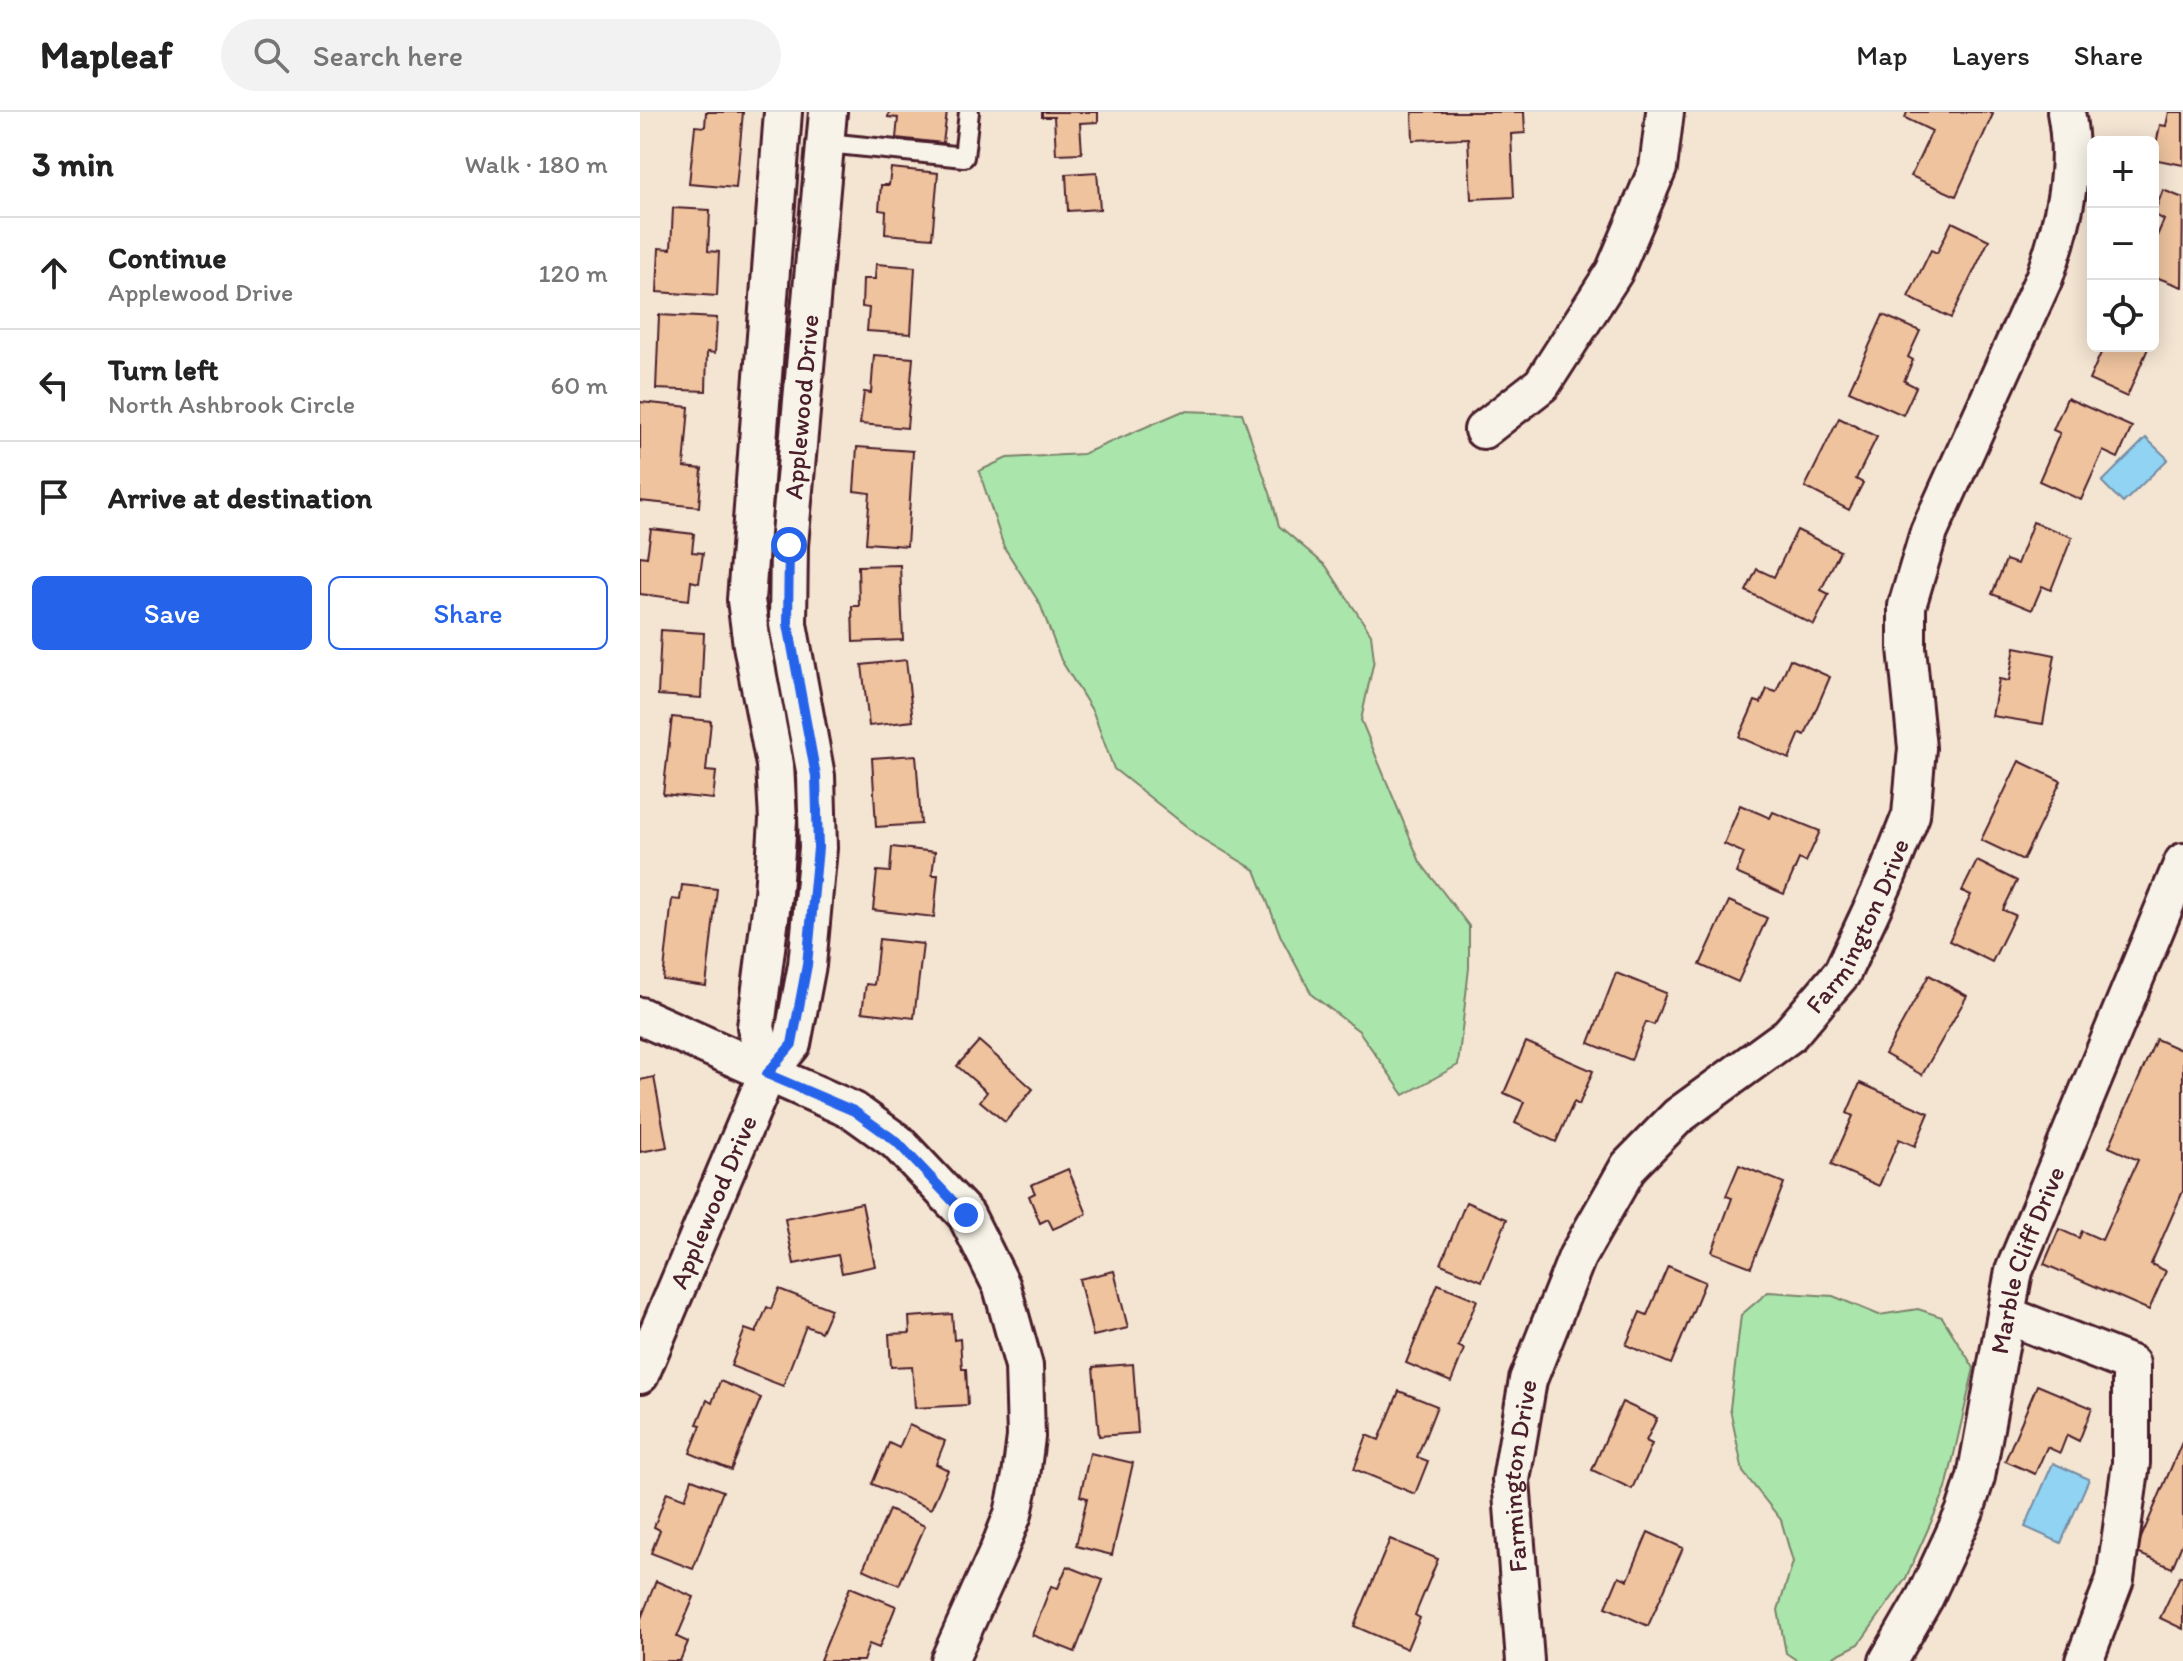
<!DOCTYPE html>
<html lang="en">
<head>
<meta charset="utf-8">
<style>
  body { margin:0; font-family:Itim,sans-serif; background:#f2f2f2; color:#222 }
  .controls { position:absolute; right:24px; top:24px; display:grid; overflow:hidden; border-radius:12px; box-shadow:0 4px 20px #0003 }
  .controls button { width:72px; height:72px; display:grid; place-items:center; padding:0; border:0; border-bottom:2px solid #e0e0e0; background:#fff; color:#222; font:40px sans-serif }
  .stop { position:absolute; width:24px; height:24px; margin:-18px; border:6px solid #2563eb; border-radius:50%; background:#fff }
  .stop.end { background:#2563eb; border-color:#fff; box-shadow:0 2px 8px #0008 }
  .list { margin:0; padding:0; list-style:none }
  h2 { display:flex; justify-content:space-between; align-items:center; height:104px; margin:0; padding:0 32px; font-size:34px }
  h2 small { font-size:26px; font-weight:400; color:#767676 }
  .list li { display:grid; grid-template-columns:52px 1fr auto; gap:24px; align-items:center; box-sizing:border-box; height:112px; padding:0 32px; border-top:2px solid #e0e0e0 }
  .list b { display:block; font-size:30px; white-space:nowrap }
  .list p { margin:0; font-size:26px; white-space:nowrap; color:#767676 }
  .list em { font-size:26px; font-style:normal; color:#767676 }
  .actions { display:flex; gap:16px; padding:24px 32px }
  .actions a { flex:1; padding:18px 0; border:2px solid #2563eb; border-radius:12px; text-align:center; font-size:28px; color:#2563eb }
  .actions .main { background:#2563eb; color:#fff }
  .icon { flex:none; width:44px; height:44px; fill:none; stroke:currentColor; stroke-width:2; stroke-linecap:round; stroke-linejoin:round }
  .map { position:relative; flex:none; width:1543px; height:1549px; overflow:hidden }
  header { display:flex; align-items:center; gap:48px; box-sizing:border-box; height:112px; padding:0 40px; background:#fff; border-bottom:2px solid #e0e0e0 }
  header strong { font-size:38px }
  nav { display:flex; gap:44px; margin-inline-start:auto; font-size:28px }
  .search { width:560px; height:72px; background:#f2f2f2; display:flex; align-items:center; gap:20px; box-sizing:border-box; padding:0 28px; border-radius:44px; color:#767676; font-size:30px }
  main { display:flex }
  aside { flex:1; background:#fff }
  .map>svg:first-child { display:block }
  .green { fill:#aae6ab; stroke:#7a826b; stroke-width:2 }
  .water { fill:#90d3f2; stroke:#748ba2; stroke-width:2 }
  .building { fill:#eec39e; stroke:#4a1f2b; stroke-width:2 }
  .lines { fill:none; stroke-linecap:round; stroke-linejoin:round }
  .lane-casing { stroke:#4a1f2b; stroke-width:24 }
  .street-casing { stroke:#4a1f2b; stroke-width:42 }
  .lane { stroke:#f7f3e8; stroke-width:18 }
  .street { stroke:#f7f3e8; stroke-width:36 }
  .route { stroke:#2563eb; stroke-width:10 }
  .labels { text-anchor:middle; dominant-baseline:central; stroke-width:7; stroke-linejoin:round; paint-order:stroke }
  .street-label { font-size:26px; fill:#4a1f2b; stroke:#f7f3e8 }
</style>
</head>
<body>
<header>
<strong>Mapleaf</strong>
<div class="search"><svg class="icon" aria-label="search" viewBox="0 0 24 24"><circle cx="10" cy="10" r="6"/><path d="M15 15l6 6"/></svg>Search here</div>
<nav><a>Map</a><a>Layers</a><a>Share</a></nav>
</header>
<main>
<aside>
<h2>3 min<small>Walk · 180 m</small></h2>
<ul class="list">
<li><svg class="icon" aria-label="ahead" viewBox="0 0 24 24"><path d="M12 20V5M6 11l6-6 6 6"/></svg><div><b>Continue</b><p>Applewood Drive</p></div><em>120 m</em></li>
<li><svg class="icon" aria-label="left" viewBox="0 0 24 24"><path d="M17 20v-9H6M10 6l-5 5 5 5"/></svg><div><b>Turn left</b><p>North Ashbrook Circle</p></div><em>60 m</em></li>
<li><svg class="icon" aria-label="arrive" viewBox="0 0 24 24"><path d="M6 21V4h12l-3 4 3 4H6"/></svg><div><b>Arrive at destination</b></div></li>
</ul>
<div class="actions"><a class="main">Save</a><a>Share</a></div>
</aside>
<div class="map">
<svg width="1543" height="1549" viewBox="0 0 1543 1549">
  <rect width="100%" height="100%" fill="#f4e5d2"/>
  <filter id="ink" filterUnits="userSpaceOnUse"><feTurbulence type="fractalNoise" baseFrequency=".0125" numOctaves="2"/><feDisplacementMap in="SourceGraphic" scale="16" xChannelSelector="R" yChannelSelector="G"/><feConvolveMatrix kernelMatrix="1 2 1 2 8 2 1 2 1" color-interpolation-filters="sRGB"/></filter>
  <g filter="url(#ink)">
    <g class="green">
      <polygon points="543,299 602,301 631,384 639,414 686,454 731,522 734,548 721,608 780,750 829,814 829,856 818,953 764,983 719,919 672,883 641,825 615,758 560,725 474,657 453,600 421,548 400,492 364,435 339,359 367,346 443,342"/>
      <polygon points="1128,1180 1193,1184 1239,1203 1278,1197 1302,1205 1334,1256 1306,1377 1266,1466 1219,1532 1191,1546 1176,1549 1158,1549 1146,1541 1138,1498 1153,1450 1141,1408 1103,1360 1090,1297 1101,1203"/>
    </g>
    <g class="water">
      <polygon points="1506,326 1528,347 1483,391 1462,370"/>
      <polygon points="1413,1351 1449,1367 1421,1431 1385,1415"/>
    </g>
    <g class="building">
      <polygon points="66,0 103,0 96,76 49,72 55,14 65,15"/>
      <polygon points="249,0 307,0 303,31 256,26 258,6 248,5"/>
      <polygon points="402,0 458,0 458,10 440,11 442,41 416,42 414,5 402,5"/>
      <polygon points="772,0 884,0 885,21 871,22 874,85 831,87 828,26 773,28"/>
      <polygon points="1267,0 1348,0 1353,2 1316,84 1271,64 1292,19 1265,6"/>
      <polygon points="1529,0 1543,0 1543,53 1513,47 1520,13 1526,14"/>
      <polygon points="251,56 298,61 292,126 245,122 246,99 239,98 241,73 249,73"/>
      <polygon points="457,60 460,97 428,99 426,62"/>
      <polygon points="1523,78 1543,86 1542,175 1513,164 1513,133 1524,108 1514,102"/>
      <polygon points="33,96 70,98 68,139 79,140 77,184 17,180 19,136 31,137"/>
      <polygon points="1312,110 1349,128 1311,206 1268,185 1291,138 1297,141"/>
      <polygon points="236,152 275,155 271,222 227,219 229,196 222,195 223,167 235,167"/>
      <polygon points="19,203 77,206 75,241 67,240 66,279 16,277"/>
      <polygon points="1243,203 1280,219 1268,245 1273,248 1264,269 1276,275 1263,303 1209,279"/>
      <polygon points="1464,234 1509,234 1487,285 1449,268"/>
      <polygon points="234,243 273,246 267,316 220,312 224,280 231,281"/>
      <polygon points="1427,286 1492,315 1478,346 1463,339 1441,388 1399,369 1420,321 1413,318"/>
      <polygon points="0,290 49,295 44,355 62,357 59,395 0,389"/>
      <polygon points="1199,306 1237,325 1216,367 1223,371 1209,398 1165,375"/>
      <polygon points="217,335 273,339 267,434 226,431 230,381 214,379"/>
      <polygon points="1393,410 1432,425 1411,478 1402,474 1392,498 1352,482 1366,448 1377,452"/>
      <polygon points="11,417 54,422 52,440 63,441 59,471 51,469 49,488 0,482 0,444 7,445"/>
      <polygon points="1157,418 1200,439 1181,478 1189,482 1174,513 1106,479 1117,457 1134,465"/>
      <polygon points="260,453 263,528 213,530 212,494 219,494 218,454"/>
      <polygon points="21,518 64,521 61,586 18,583"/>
      <polygon points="1375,535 1415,543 1403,612 1352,604 1359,567 1369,569"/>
      <polygon points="1150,547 1190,565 1165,623 1160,621 1149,647 1099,625 1115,589 1121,591 1127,577 1136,580"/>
      <polygon points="266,548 273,609 229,614 222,553"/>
      <polygon points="32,605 71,609 66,659 76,660 73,687 23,682"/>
      <polygon points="276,643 281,712 236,715 232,646"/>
      <polygon points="1379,649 1421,669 1383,748 1341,728"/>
      <polygon points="1100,693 1130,706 1133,700 1180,719 1166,750 1159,747 1144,782 1096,761 1104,741 1084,732"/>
      <polygon points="252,735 295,740 292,763 298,763 294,805 233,798 237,759 250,760"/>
      <polygon points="1337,749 1377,769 1363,798 1375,803 1352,850 1309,829 1331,783 1322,779"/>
      <polygon points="42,773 77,777 66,874 23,868 32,787 40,788"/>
      <polygon points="1089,789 1127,806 1098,870 1060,853"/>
      <polygon points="239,827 283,832 274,906 222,900 226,872 234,873"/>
      <polygon points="976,861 1026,881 1014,913 1006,910 991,948 949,931"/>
      <polygon points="1289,863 1327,884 1282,963 1245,942"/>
      <polygon points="1516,927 1543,939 1543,1079 1511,1152 1526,1159 1509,1198 1404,1152 1419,1117 1439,1126 1442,1119 1462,1128 1498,1048 1469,1035"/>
      <polygon points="339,929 393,977 365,1010 340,989 347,980 317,954"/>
      <polygon points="886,930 953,959 939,993 934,990 916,1030 875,1011 884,990 864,981"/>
      <polygon points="14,965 27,1035 0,1040 0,968"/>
      <polygon points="1220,971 1289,1001 1275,1034 1259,1027 1239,1074 1191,1053 1213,1004 1207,1001"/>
      <polygon points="1099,1053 1144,1071 1111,1155 1072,1140 1092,1086 1086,1084"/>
      <polygon points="428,1057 447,1102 413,1117 408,1107 400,1111 389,1084 395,1081 391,1073"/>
      <polygon points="826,1090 867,1107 842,1169 801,1152"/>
      <polygon points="222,1091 235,1154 202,1161 198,1143 154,1152 145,1107"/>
      <polygon points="1028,1154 1065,1170 1031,1252 986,1233 1000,1200 1007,1203"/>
      <polygon points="474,1159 488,1216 453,1224 439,1167"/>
      <polygon points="798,1172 837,1188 818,1234 824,1237 811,1270 766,1251"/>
      <polygon points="139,1177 191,1197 181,1220 166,1214 143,1274 91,1254 105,1217 116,1221 127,1195 131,1197"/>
      <polygon points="312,1202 314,1228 320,1227 322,1257 326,1257 328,1293 275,1296 272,1254 251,1255 249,1222 270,1221 269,1205"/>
      <polygon points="493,1252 498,1321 459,1324 453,1255"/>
      <polygon points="80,1269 121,1286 91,1358 50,1341 61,1313 57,1312 67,1288 72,1291"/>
      <polygon points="1397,1273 1452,1296 1439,1329 1427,1323 1420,1341 1407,1335 1395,1362 1365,1349"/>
      <polygon points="759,1279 797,1294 777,1345 788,1349 775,1382 714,1357 727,1323 739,1328"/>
      <polygon points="982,1290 1017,1306 1006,1329 1012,1332 992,1377 952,1358"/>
      <polygon points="269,1313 305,1329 296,1352 308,1358 291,1397 232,1372 249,1331 259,1336"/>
      <polygon points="1543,1328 1543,1430 1532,1456 1495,1440"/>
      <polygon points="450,1341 493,1351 472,1443 436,1434 447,1386 440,1384"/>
      <polygon points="52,1367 83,1379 53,1457 11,1441 20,1418 14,1415 27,1380 45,1387"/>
      <polygon points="249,1398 285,1414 259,1473 223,1457"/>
      <polygon points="1008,1420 1043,1436 1008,1514 966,1495 979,1464 988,1468"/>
      <polygon points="750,1427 798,1447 775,1503 780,1506 767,1537 714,1514"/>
      <polygon points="427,1454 463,1468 435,1540 392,1523 411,1474 418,1476"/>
      <polygon points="1540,1464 1543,1466 1543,1517 1520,1506"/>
      <polygon points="16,1469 54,1485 37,1525 48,1530 40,1549 0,1549 0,1509"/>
      <polygon points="210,1475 256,1494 239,1536 229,1532 223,1549 183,1549 180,1548"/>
    </g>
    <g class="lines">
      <g class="lane-casing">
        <polyline id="lane" points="187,31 324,45 329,0"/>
      </g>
      <g class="street-casing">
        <g id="street">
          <polyline points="843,318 902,272 974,160 1018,56 1025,0"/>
          <polyline points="0,904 214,999 257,1030 326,1103 362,1175 384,1254 386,1325 381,1364 373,1402 358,1440 309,1549"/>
          <polyline points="127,962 116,915 133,782 138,708 135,653 112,533 106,488 143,0"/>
          <polyline points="1366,1203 1491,1252 1491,1351 1475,1467 1444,1549"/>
          <path id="s1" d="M0,1263L127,962L152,932L167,853L178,736L176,664L148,512L149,433L188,0"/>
          <path id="s2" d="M885,1549L871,1368L888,1268L937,1145L989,1054L1038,1004L1149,923L1202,861L1245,769L1271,703L1277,636L1267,536V494L1289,420L1404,166C1423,112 1437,57 1426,0"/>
          <path id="s3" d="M1248,1549L1285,1485L1325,1399L1336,1365L1374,1159L1543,750"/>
        </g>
      </g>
      <use href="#lane" class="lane"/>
      <use href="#street" class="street"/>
    </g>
  </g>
  <g class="lines" filter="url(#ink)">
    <polyline class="route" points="149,433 148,512 176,664 178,736 167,853 152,932 127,962 214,999 257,1030 326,1103"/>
  </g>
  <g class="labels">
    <g class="street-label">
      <text stroke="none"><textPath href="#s1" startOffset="1008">Applewood Drive</textPath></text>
      <text stroke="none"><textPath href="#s2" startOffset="858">Farmington Drive</textPath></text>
      <text stroke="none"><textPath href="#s1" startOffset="188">Applewood Drive</textPath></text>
      <text stroke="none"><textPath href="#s3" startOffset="428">Marble Cliff Drive</textPath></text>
      <text stroke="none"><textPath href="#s2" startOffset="186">Farmington Drive</textPath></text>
    </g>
  </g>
</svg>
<div class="controls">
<button>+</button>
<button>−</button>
<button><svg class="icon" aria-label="locate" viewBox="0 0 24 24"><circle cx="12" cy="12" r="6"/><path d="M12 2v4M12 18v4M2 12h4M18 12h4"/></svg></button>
</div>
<div class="stop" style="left:149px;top:433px"></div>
<div class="stop end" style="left:326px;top:1103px"></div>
</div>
</main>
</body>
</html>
